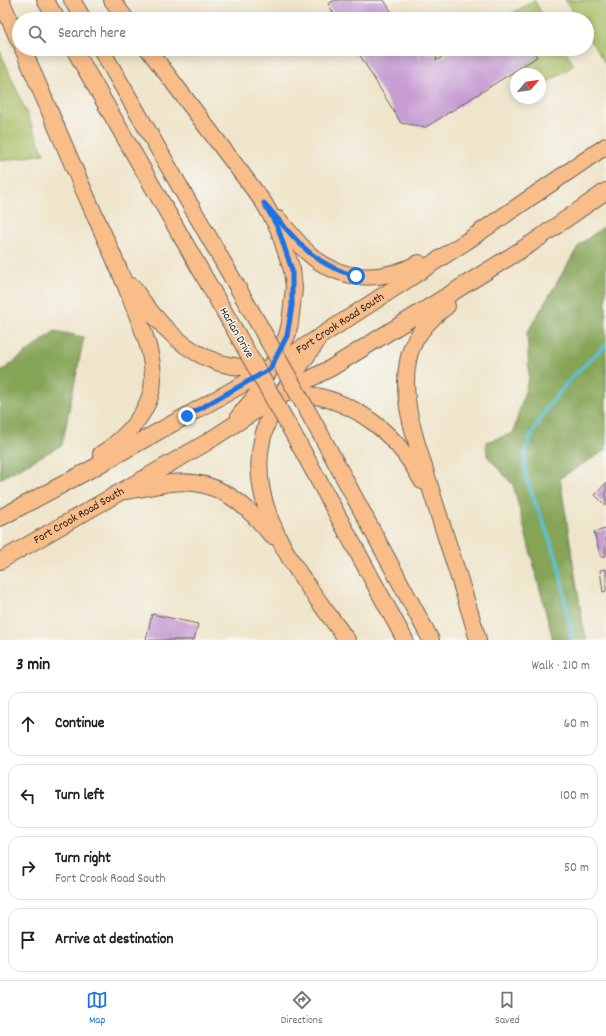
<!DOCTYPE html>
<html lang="en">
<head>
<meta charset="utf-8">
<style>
  body { margin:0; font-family:Dekko,sans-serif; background:#f2f2f2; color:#202124 }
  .compass { position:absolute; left:510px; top:68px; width:36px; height:36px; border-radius:50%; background:#fff; box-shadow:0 2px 10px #0003; rotate:61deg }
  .stop { position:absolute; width:12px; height:12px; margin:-9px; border:3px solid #1a73e8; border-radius:50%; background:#fff }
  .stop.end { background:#1a73e8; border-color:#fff; box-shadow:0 1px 4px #0008 }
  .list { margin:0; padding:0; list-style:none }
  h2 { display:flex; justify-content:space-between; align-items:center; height:52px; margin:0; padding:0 16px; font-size:17px }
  h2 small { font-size:13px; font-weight:400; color:#757577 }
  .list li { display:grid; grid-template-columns:26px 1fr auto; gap:12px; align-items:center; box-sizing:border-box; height:64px; margin:0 8px 8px; padding:0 8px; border:1px solid #e0e0e0; border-radius:12px }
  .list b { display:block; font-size:15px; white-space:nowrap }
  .list p { margin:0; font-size:13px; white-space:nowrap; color:#757577 }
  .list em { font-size:13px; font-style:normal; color:#757577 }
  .icon { flex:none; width:22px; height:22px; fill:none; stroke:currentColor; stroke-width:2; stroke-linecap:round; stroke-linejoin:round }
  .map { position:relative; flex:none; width:606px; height:640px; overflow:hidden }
  .search { position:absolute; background:#fff; box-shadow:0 2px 10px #0003; left:12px; right:12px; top:12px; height:44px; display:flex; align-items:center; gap:10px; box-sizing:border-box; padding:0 14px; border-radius:22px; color:#757577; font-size:15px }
  .sheet { height:340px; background:#fff }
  nav { display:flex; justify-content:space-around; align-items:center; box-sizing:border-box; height:56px; border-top:1px solid #e0e0e0; background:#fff; font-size:11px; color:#757577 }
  nav a { display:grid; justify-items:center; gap:2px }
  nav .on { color:#1a73e8 }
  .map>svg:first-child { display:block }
  .green { fill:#a7bd61; stroke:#626c3e }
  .forest { fill:#85a457; stroke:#50603a }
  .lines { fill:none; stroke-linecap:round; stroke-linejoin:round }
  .stream { stroke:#59c2d5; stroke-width:3.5 }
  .building { fill:#c79dd3 }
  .primary-casing { stroke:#666259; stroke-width:18 }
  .primary { stroke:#f8bd89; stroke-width:16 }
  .primary-bridge-casing { stroke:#666259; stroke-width:18; stroke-linecap:butt }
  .primary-bridge { stroke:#f8bd89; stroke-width:16 }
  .route { stroke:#1a73e8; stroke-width:5 }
  .labels { text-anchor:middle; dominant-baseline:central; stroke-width:3; stroke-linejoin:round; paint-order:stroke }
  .street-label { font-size:12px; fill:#1c1c1c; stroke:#f6f6f2 }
</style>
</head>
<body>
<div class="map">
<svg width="606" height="640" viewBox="0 0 606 640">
  <rect width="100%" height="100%" fill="#f6f6f2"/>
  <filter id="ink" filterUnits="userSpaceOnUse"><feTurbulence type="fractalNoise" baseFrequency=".025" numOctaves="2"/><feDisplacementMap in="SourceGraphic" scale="8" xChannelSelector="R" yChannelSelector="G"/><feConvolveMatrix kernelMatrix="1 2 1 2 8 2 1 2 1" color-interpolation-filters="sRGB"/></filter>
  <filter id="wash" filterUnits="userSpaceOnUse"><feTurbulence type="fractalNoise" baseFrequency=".012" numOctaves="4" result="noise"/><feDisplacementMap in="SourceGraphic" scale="16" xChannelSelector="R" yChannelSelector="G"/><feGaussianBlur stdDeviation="0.9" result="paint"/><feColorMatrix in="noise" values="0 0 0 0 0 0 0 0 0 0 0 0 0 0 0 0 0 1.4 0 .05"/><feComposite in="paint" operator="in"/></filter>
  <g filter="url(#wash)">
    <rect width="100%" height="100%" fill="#efe5cb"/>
    <g class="green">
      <polygon points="534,0 545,19 514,19 511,14"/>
      <polygon points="565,0 606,0 606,65 587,35 587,19 577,19"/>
      <polygon points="532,49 564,49 574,65 540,87 540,74 528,74 523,66 537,57"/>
      <polygon points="0,51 44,154 0,161"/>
    </g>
    <g class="forest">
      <polygon points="606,225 606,450 560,478 583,625 587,640 553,640 513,485 487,456 486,442 513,433 529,377 527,333 579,245"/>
      <polygon points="55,331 84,337 62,445 0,479 0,372"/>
    </g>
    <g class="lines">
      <polyline class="stream" points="572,640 558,561 526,478 524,457 530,437 547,408 572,377 606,345"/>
    </g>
    <g id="blocks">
      <g class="building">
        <polygon points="335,0 384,0 396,19 337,19 328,4"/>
        <polygon points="356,49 415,49 420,57 421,52 437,55 436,61 455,49 532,49 537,57 426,127 401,123"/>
        <polygon points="606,483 606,506 595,495"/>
        <polygon points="606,529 606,556 601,557 594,532"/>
        <polygon points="606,569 606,591 603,592 600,570"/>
        <polygon points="152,614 198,624 194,640 146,640"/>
      </g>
    </g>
  </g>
  <g filter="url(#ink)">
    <use href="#blocks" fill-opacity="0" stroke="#666259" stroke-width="1"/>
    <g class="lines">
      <g class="primary-casing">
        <g id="primary">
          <polyline points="1,0 19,41"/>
          <polyline points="45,0 57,19"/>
          <polyline points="72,0 83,19"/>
          <polyline points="112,0 126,19"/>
          <path d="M23,49C47,105 71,162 96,218C109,246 121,273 132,302C142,327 153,352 153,380C152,410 125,439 101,454"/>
          <polyline points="74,49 237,334"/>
          <polyline points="101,49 258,323"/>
          <polyline points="148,49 264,203 278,228 292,270 294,288 290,323 287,336 257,394 239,416"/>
          <path d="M278,219C288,230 297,242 307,252C339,282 381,283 419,263"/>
          <path d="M132,286C153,318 183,352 220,363C236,368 253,368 269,369"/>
          <path d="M447,306C428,320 412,337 408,361C400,401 417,442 428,480C444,534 463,586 478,640"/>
          <path d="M316,343C300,365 285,387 272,412C230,496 301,576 347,640"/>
          <path d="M286,393C347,393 394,429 422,481"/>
          <polyline points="321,435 431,640"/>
          <polyline points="300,446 405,640"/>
          <path d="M126,491C141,489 156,485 171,483C216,477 246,504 272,536"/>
          <path id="s1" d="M0,518L95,467L270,369L467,241L606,146"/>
          <path id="s2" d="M0,561L204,444L283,393L331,368L532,243L606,191"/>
        </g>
      </g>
      <use href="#primary" class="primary"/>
      <g class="primary-bridge-casing">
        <g id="primary-bridge">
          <polyline points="258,323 321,435"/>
          <polyline points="237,334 300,446"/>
        </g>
      </g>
      <use href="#primary-bridge" class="primary-bridge"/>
    </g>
  </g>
  <g class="lines" filter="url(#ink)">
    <path class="route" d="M187,416L270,369L287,336L292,306V270L278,228L264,203C294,237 310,264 356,276"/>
  </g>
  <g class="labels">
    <g class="street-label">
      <text stroke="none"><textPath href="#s1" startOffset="392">Fort Crook Road South</textPath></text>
      <text transform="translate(236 333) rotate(60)">Harlan Drive</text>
      <text stroke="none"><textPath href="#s2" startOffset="91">Fort Crook Road South</textPath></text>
    </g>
  </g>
</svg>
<svg class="compass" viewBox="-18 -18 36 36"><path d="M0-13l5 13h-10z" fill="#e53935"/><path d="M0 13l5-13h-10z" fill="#757577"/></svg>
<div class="stop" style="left:356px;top:276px"></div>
<div class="stop end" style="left:187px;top:416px"></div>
<div class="search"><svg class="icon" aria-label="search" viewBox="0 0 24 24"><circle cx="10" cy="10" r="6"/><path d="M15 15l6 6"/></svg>Search here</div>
</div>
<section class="sheet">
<h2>3 min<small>Walk · 210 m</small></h2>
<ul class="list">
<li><svg class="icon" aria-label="ahead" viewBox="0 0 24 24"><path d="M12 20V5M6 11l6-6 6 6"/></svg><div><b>Continue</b></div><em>60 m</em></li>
<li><svg class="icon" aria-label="left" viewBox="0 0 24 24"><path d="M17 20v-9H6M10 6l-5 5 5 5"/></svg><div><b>Turn left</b></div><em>100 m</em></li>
<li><svg class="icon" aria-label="right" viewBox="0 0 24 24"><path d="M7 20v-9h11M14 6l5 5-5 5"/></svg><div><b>Turn right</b><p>Fort Crook Road South</p></div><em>50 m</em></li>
<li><svg class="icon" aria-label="arrive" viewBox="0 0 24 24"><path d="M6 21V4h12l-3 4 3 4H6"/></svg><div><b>Arrive at destination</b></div></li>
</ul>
</section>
<nav>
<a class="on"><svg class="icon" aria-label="map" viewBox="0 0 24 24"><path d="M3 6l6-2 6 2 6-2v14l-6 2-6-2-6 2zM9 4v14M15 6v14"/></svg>Map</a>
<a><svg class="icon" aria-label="directions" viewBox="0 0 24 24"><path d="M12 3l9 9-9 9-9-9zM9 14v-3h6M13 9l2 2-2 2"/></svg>Directions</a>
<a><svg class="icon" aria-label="saved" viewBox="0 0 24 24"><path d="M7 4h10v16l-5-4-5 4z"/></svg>Saved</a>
</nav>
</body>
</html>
